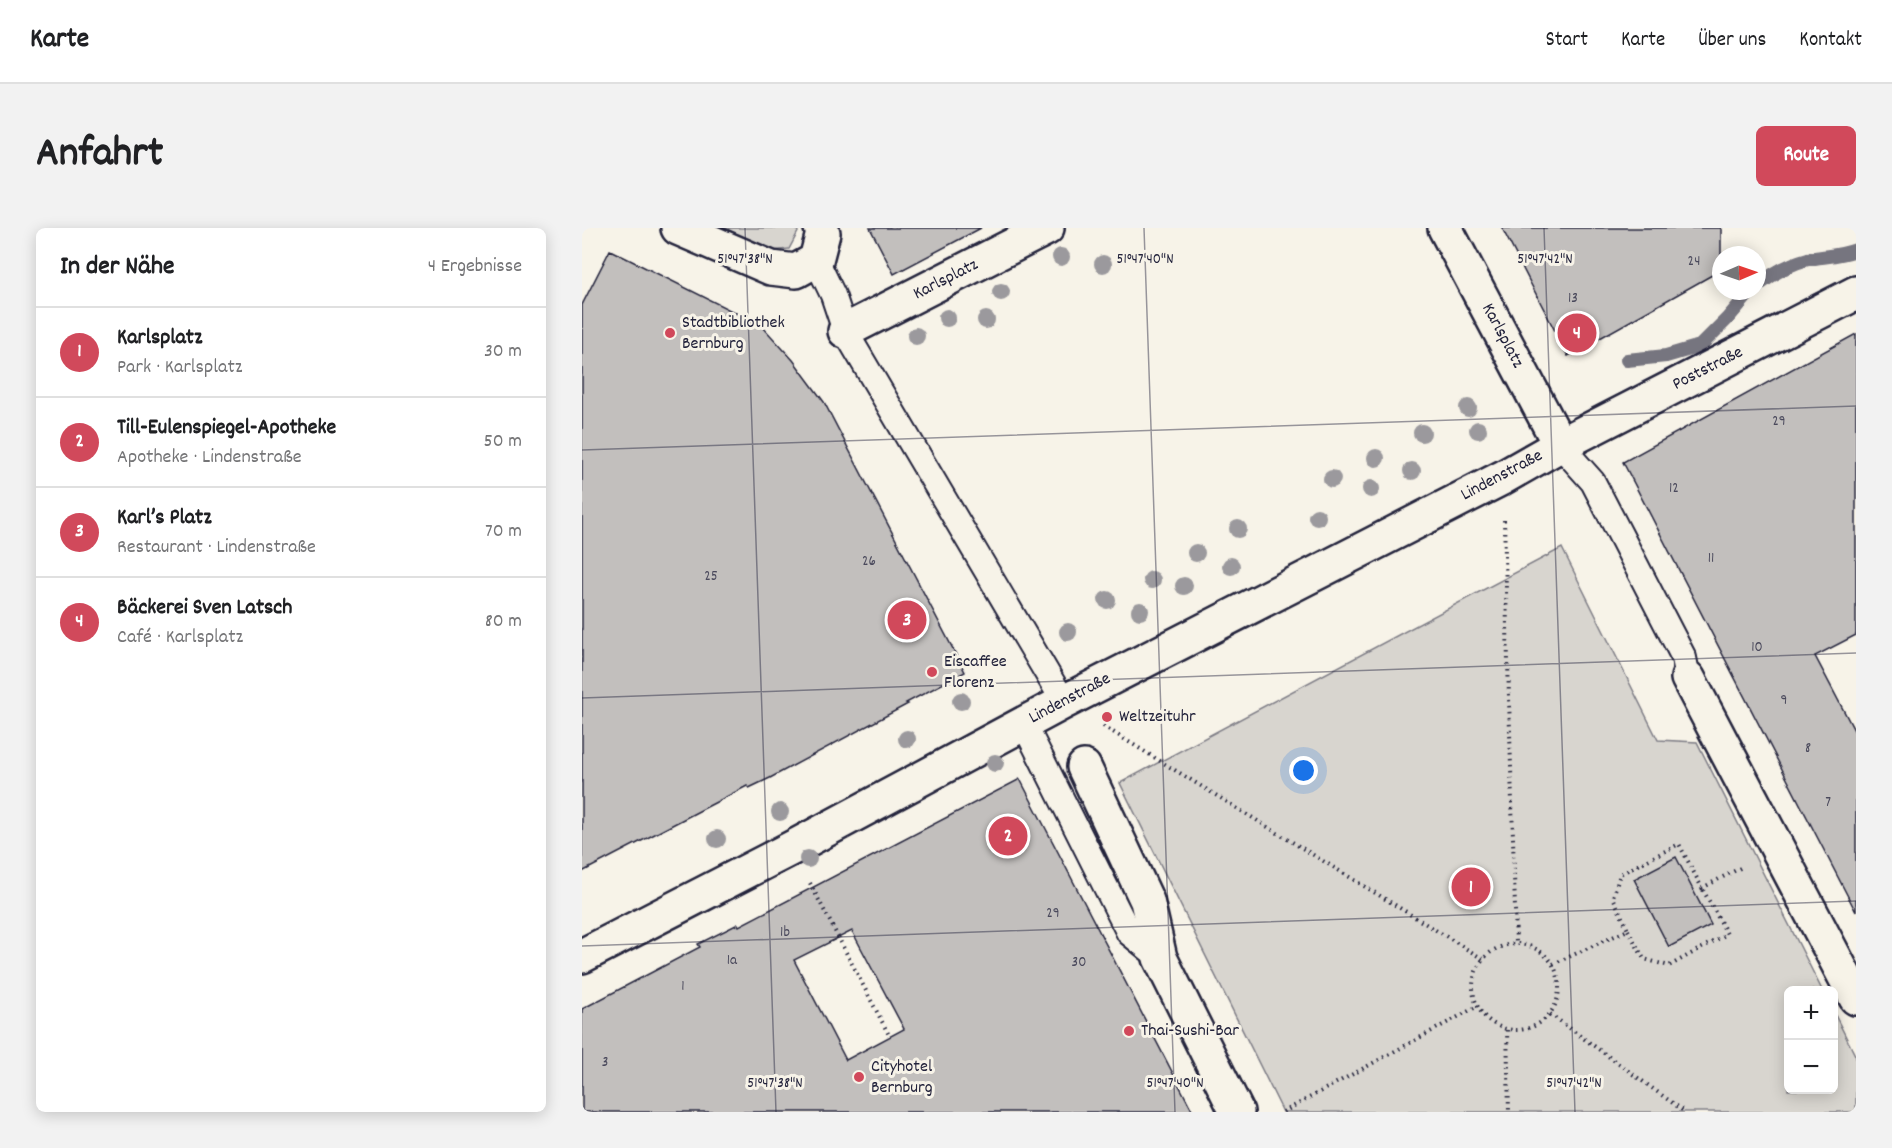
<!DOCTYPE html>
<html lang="de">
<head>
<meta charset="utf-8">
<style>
  body { margin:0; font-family:Dekko,sans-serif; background:#f2f2f2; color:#202124 }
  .controls { position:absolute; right:18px; bottom:18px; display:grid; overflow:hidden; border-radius:9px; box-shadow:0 3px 15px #0003 }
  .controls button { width:54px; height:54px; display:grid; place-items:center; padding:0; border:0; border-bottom:2px solid #e0e0e0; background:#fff; color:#202124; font:30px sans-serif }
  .compass { position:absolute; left:1130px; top:18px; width:54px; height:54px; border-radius:50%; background:#fff; box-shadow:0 3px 15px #0003; rotate:88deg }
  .you { position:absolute; left:722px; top:543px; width:21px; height:21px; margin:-15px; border:4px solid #fff; border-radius:50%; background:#1a73e8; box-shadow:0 0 0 9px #1a73e833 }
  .badge { display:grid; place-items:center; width:39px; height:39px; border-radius:50%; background:#d1495b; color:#fff; font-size:20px; font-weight:700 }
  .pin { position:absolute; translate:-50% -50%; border:3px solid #fff; box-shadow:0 2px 6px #0006 }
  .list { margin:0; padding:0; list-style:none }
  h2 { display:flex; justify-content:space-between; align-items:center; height:78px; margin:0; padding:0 24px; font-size:26px }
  h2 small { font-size:20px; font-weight:400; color:#757577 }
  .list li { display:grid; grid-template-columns:39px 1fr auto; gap:18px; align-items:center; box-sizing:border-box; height:90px; padding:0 24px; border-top:2px solid #e0e0e0 }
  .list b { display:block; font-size:22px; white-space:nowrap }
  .list p { margin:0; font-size:20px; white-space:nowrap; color:#757577 }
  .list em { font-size:20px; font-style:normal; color:#757577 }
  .map { position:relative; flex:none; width:1274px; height:884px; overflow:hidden; border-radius:9px }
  header { display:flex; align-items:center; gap:36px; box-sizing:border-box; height:84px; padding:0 30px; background:#fff; border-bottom:2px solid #e0e0e0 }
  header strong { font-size:28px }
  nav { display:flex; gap:33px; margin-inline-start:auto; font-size:21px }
  .intro { display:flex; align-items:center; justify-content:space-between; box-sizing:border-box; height:144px; padding:0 36px }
  h1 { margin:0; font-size:42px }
  .button { padding:15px 27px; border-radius:9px; background:#d1495b; color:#fff; font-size:21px; font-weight:700 }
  main { display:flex; gap:36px; padding:0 36px }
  aside { flex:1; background:#fff; border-radius:9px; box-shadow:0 3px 15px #0003 }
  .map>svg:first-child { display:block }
  .green { fill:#d8d5cf; stroke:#7d7c85; stroke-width:1.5 }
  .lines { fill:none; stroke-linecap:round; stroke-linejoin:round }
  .stream { stroke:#76747f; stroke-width:14 }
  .building { fill:#c2bfbd; stroke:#22223b; stroke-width:1.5; fill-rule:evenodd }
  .service-casing { stroke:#22223b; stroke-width:28 }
  .pedestrian-casing { stroke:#22223b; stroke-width:38 }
  .minor-casing { stroke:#22223b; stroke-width:38 }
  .path { stroke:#22223b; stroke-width:4; stroke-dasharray:1.5 4.5; stroke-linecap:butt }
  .service { stroke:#f7f3e8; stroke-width:24 }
  .pedestrian { stroke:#f7f3e8; stroke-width:33 }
  .minor { stroke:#f7f3e8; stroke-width:33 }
  .tree { fill:#9b999d }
  .ticks { fill:none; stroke:#22223b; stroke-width:1.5; stroke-opacity:0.45 }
  .poi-dot { fill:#d1495b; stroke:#f7f3e8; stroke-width:2 }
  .labels { text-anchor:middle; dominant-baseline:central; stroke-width:6; stroke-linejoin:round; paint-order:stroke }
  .number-label { font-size:15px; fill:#4a495c }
  .street-label { font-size:18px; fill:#22223b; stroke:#f7f3e8 }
  .poi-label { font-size:18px; fill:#22223b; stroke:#f7f3e8; text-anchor:start }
  .ticks-label { font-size:15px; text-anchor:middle; fill:#22223b; stroke:#f7f3e8; stroke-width:6; stroke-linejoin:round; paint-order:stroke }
</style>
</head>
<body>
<header>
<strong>Karte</strong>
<nav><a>Start</a><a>Karte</a><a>Über uns</a><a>Kontakt</a></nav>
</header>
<div class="intro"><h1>Anfahrt</h1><a class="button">Route</a></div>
<main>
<aside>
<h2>In der Nähe<small>4 Ergebnisse</small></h2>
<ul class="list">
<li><span class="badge">1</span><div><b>Karlsplatz</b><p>Park · Karlsplatz</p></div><em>30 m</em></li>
<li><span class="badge">2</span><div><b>Till-Eulenspiegel-Apotheke</b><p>Apotheke · Lindenstraße</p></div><em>50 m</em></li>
<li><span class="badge">3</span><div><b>Karl’s Platz</b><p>Restaurant · Lindenstraße</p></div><em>70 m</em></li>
<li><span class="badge">4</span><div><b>Bäckerei Sven Latsch</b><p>Café · Karlsplatz</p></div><em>80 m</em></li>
</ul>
</aside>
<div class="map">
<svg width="1274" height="884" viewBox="0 0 1274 884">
  <rect width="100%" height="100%" fill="#f7f3e8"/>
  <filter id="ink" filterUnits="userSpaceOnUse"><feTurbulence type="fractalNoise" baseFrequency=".0167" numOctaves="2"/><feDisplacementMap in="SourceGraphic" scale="12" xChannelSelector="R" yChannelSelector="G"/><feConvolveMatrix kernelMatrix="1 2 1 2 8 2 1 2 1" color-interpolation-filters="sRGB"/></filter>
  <g filter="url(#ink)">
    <g class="green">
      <polygon points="142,0 214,0 216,4 207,21 189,23"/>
      <polygon points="980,320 1076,512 1115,514 1240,762 1206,762 1206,862 1252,862 1252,785 1274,829 1274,884 701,884 538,555"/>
    </g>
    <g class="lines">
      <g class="stream">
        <path d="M1175,58C1190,46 1207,36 1226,31C1243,28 1258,28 1274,22"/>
        <polyline points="1045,132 1084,128 1118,118 1145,91 1169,63"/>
      </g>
    </g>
    <g class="building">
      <polygon points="288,0 399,0 312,46"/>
      <polygon points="920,0 1139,0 1139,42 986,128"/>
      <polygon points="28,22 180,98 211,132 242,174 383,444 324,475 326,476 188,550 167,560 165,558 0,644 0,77"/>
      <polygon points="1274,106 1274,407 1233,428 1274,506 1274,684 1041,234"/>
      <path d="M438,551L611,884H0V781L118,719L116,716L156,696L157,698ZM270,703L322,801L264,832L212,732Z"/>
      <polygon points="1094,629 1129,697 1087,719 1052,651"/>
    </g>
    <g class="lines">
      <g class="service-casing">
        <g id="service">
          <polyline points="234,32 251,67 263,103 482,474"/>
          <polyline points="978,217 1011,254 1102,430 1106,450"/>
          <polyline points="442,496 547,705 578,730"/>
        </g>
      </g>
      <g class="pedestrian-casing">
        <g id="pedestrian">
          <polyline points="863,0 978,217"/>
          <polyline points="263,103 465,0"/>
          <polyline points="0,728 210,620 482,474 920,250 978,217 1274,65"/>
        </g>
      </g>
      <g class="minor-casing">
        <g id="minor">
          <polyline points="96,0 189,40 214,43 234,32 241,5 239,0"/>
          <polyline points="1106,450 1274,770"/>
          <polyline points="502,539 565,673 578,730 655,884"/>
        </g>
      </g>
      <g class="path">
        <polyline points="922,292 934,716"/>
        <polyline points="521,498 901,731"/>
        <polyline points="228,655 308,809"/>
        <polyline points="1046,702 1062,731 1087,738 1145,706 1120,660"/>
        <circle cx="934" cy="759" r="43"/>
        <polyline points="971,736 1046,702 1031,669 1038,646 1097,616 1120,660 1160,639"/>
        <polyline points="968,786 1103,884"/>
        <polyline points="925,802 927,884"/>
        <polyline points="701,884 896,778"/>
      </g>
      <use href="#service" class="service"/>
      <use href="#pedestrian" class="pedestrian"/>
      <use href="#minor" class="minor"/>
    </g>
    <g class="tree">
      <circle cx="479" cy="29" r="9"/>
      <circle cx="521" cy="36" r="9"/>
      <circle cx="419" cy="64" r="9"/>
      <circle cx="365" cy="90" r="9"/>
      <circle cx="404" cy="92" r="9"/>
      <circle cx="334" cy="108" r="9"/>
      <circle cx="886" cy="180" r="9"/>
      <circle cx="896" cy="202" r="9"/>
      <circle cx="840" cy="205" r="9"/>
      <circle cx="794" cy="230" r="9"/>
      <circle cx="830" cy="243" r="9"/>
      <circle cx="750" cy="251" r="9"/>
      <circle cx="789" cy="261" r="9"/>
      <circle cx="735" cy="289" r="9"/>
      <circle cx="656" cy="301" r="9"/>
      <circle cx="614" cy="325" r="9"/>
      <circle cx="649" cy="338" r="9"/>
      <circle cx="570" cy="352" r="9"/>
      <circle cx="602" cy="358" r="9"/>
      <circle cx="525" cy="372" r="9"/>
      <circle cx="558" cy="383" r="9"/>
      <circle cx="486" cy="404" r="9"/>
      <circle cx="379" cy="473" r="9"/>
      <circle cx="325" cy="511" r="9"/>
      <circle cx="413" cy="535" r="9"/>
      <circle cx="198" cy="584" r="9"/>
      <circle cx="135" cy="611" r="9"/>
      <circle cx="226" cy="631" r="9"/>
    </g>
  </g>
  <path class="ticks" d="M163,0L194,884M562,0L593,884M962,0L993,884M0,222L1274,178M0,470L1274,425M0,718L1274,673"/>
  <g class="poi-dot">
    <circle cx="88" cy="105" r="6"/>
    <circle cx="350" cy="444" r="6"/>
    <circle cx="525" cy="489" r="6"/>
    <circle cx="547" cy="803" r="6"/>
    <circle cx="277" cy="849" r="6"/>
  </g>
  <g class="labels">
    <g class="number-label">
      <text x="1112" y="34">24</text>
      <text x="991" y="71">13</text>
      <text x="1197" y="194">29</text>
      <text x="1092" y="261">12</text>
      <text x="1129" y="331">11</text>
      <text x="287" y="334">26</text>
      <text x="129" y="349">25</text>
      <text x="1175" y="420">10</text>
      <text x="1202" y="473">9</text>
      <text x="1226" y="521">8</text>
      <text x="1246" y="575">7</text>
      <text x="471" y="686">29</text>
      <text x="203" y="705">1b</text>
      <text x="150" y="733">1a</text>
      <text x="497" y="735">30</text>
      <text x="101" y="759">1</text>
      <text x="23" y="835">3</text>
    </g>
    <g class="street-label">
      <text transform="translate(364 52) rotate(-27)">Karlsplatz</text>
      <text transform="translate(920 108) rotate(62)">Karlsplatz</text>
      <text transform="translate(1126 141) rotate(-27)">Poststraße</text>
      <text transform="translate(920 248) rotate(-28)">Lindenstraße</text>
      <text transform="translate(488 471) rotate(-28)">Lindenstraße</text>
    </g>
    <g class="poi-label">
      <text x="100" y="95">Stadtbibliothek<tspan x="100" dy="21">Bernburg</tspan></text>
      <text x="362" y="434">Eiscaffee<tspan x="362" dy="21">Florenz</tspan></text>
      <text x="537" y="489">Weltzeituhr</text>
      <text x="559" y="803">Thai-Sushi-Bar</text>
      <text x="289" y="839">Cityhotel<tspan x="289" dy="21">Bernburg</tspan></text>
    </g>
  </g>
  <g class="ticks-label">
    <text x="163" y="35">51°47'38"N</text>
    <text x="563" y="35">51°47'40"N</text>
    <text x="963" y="35">51°47'42"N</text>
    <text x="193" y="859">51°47'38"N</text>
    <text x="593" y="859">51°47'40"N</text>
    <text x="992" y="859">51°47'42"N</text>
  </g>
</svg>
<div class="controls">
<button>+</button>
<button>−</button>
</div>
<svg class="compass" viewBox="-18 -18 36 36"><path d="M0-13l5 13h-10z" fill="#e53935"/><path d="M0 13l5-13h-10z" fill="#757577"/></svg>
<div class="you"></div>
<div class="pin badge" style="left:889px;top:659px">1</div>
<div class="pin badge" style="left:426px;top:608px">2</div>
<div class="pin badge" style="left:325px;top:392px">3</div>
<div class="pin badge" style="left:995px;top:105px">4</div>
</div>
</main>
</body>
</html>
